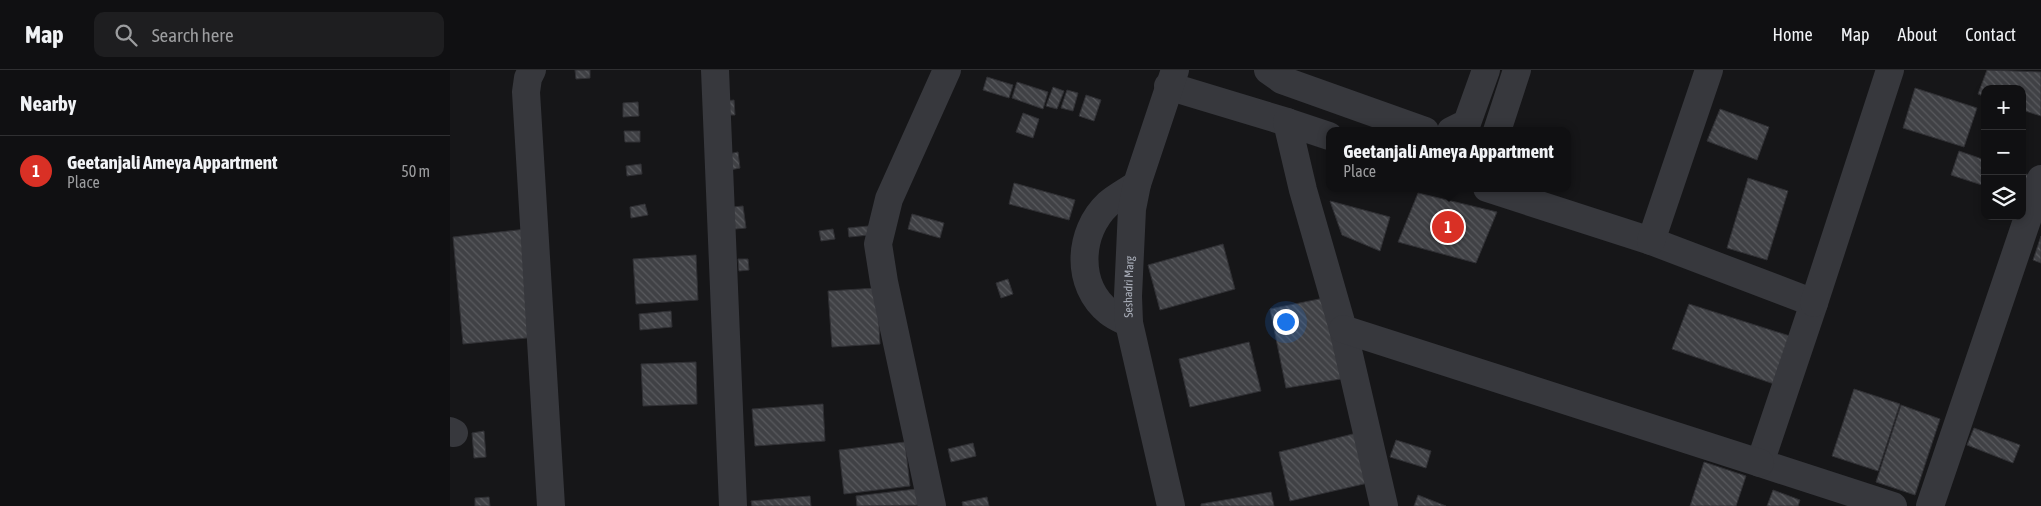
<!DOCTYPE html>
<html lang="en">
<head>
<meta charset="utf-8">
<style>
  body { margin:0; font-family:"Asap Condensed",sans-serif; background:#1e1e20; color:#f1f3f6 }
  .controls { position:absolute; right:15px; top:15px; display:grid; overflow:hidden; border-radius:10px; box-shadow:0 2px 8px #0003 }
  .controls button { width:45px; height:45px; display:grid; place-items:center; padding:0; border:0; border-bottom:1px solid #303032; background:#101012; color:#f1f3f6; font:25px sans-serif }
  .you { position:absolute; left:835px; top:251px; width:18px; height:18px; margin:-12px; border:4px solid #fff; border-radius:50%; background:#1a73e8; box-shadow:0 0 0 8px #1a73e833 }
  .badge { display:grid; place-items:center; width:32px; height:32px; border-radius:50%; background:#d93025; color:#fff; font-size:16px; font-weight:700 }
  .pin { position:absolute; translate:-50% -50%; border:2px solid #fff; box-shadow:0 1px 5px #0006 }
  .popup { position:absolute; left:876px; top:57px; width:245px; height:65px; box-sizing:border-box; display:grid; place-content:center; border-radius:10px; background:#101012; filter:drop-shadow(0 1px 4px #0005); font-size:16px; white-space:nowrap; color:#9c9d9f }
  .popup b { font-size:19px; color:#f1f3f6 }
  .popup::after { content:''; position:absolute; left:50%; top:100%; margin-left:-10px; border:10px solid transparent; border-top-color:#101012 }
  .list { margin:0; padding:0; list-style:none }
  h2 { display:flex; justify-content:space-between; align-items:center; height:65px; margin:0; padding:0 20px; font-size:21px }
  h2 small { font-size:16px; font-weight:400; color:#9c9d9f }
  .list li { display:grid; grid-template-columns:32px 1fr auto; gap:15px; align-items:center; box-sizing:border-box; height:70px; padding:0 20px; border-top:1px solid #303032 }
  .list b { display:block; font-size:19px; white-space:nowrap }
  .list p { margin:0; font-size:16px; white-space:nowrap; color:#9c9d9f }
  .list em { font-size:16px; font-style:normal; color:#9c9d9f }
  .icon { flex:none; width:28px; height:28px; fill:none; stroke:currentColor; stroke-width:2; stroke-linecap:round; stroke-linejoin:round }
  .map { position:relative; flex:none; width:1591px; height:436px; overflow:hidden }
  header { display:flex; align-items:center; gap:30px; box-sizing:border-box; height:70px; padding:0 25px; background:#101012; border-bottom:1px solid #303032 }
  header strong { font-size:24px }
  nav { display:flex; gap:28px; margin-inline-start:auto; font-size:18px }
  .search { width:350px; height:45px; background:#1e1e20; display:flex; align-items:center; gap:12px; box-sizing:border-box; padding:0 18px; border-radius:10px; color:#9c9d9f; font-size:19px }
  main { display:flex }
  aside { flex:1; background:#101012 }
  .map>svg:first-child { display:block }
  .building { fill:url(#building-back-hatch); stroke:#303034 }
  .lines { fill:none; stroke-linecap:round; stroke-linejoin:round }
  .minor { stroke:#37383d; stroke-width:28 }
  .labels { text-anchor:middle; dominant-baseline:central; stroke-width:4.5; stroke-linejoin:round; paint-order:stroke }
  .street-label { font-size:12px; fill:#a8adb8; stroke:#111113 }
</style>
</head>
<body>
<header>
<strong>Map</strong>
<div class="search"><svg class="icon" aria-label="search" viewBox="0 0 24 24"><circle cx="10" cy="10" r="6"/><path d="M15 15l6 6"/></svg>Search here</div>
<nav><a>Home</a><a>Map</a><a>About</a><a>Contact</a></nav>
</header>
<main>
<aside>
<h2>Nearby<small></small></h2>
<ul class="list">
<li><span class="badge">1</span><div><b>Geetanjali Ameya Appartment</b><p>Place</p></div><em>50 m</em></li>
</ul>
</aside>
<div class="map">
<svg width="1591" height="436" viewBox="0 0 1591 436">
  <defs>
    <pattern id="building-back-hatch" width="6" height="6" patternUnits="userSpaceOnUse" patternTransform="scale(1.25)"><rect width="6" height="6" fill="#404145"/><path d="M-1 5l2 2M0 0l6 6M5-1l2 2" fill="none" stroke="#595a5e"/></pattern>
  </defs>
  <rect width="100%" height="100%" fill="#161618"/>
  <g class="building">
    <polygon points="125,0 140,0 140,8 126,9"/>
    <polygon points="1537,0 1591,2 1591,46 1572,40 1572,19 1535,19 1535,27 1528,24"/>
    <polygon points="537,7 563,15 559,28 533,20"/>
    <polygon points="567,12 598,22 593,39 562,28"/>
    <polygon points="603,17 614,21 607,39 596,36"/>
    <polygon points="1465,18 1527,38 1514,77 1453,58"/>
    <polygon points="617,20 628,23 623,41 611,38"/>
    <polygon points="636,25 651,30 644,51 629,46"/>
    <polygon points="284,30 285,45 276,45 275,31"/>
    <polygon points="188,32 189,46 173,47 173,33"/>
    <polygon points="1270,39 1319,57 1307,90 1257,71"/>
    <polygon points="573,43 589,49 583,68 566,62"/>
    <polygon points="174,61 190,61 190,72 175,72"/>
    <polygon points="1509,81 1535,90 1535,116 1501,105"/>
    <polygon points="288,82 290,98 280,100 278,84"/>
    <polygon points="191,94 192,104 177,106 176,96"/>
    <polygon points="1572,103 1580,105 1572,127"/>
    <polygon points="1298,108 1338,121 1317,190 1277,178"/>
    <polygon points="564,113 625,130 619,150 559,134"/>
    <polygon points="968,123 1047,142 1026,193 948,172"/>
    <polygon points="880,131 940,147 930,181 892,165"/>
    <polygon points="195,134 198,145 181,148 180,137"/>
    <polygon points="293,136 296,158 285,159 283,137"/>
    <polygon points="462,144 494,153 490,168 458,159"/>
    <polygon points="419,156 419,165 399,167 398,158"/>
    <polygon points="77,159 87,267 13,274 3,167"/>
    <polygon points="383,159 385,169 371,171 369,161"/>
    <polygon points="1591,166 1591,193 1583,190"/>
    <polygon points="773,174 785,219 710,240 698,195"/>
    <polygon points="246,185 248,230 186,234 183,189"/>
    <polygon points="288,189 298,189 299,200 289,201"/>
    <polygon points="558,209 563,224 551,228 546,213"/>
    <polygon points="427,218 430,274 382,277 378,221"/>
    <polygon points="879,227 897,308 836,318 820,239"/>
    <polygon points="1239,234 1343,267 1327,315 1222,279"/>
    <polygon points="221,241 222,257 190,260 189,244"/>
    <polygon points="799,272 811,321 740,337 729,289"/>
    <polygon points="246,292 247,334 193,336 191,294"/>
    <polygon points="1404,319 1450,334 1428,401 1382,386"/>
    <polygon points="373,334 375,371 305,376 302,339"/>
    <polygon points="1451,335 1490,349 1465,425 1426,412"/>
    <polygon points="1524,358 1570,375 1563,393 1517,375"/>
    <polygon points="34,361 36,387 24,388 22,363"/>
    <polygon points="907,363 918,413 840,431 829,382"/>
    <polygon points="946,370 981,381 976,398 940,387"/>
    <polygon points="455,372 460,416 394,424 389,380"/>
    <polygon points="523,373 526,386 501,392 498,379"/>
    <polygon points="1254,392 1296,406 1286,436 1240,436"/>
    <polygon points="475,418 477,435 407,436 406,426"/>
    <polygon points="1323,420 1350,430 1348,436 1317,436"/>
    <polygon points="821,422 824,436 751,436 751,434"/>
    <polygon points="968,425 996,436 964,436"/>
    <polygon points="360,426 361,436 302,436 301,431"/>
    <polygon points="39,427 40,436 25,436 25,428"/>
    <polygon points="537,427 539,436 513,436 512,432"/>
  </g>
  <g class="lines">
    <g class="minor">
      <polyline points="82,0 78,8 76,22 101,436"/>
      <polyline points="265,0 283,436"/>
      <polyline points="818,0 832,10 975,61"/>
      <polyline points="718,16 837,52"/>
      <polyline points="1001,61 1017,53 1036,0"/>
      <polyline points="1047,61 1067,0"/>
      <polyline points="879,66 837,52 853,120 893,259 934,436"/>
      <polyline points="1037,118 1201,171 1364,233 1310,393 1443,436"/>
      <polyline points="1201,171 1259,0"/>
      <polyline points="1364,233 1440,0"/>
      <path d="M679,253C673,250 665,247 659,242C625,215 628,162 658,134C667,126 678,121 687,114"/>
      <polyline points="893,259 1310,393"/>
      <polyline points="0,361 4,363"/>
      <polyline points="482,436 434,212 428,174 439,129 497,0"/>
      <path id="s1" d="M721,436L679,253L678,226L682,139L687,114L725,0"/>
      <polyline points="1480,436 1591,109"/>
    </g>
  </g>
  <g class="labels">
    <g class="street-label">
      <text stroke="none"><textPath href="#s1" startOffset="224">Seshadri Marg</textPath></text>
    </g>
  </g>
</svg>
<div class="controls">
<button>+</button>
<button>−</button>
<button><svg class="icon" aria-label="layers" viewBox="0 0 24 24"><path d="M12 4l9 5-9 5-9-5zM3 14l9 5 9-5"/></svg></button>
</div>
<div class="you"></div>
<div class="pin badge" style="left:998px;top:157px">1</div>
<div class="popup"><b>Geetanjali Ameya Appartment</b>Place</div>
</div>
</main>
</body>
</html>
